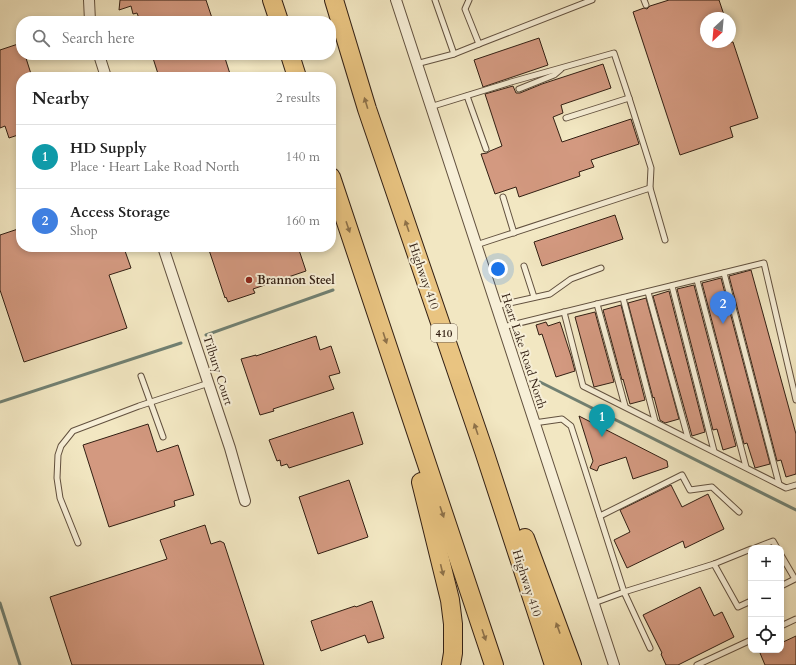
<!DOCTYPE html>
<html lang="en">
<head>
<meta charset="utf-8">
<style>
  body { margin:0; font-family:Cardo,serif; background:#f6f6f6; color:#222 }
  .controls { position:absolute; right:12px; bottom:12px; display:grid; overflow:hidden; border-radius:8px; box-shadow:0 2px 6px #0003 }
  .controls button { width:36px; height:36px; display:grid; place-items:center; padding:0; border:0; border-bottom:1px solid #e0e0e0; background:#fff; color:#222; font:20px sans-serif }
  .compass { position:absolute; left:700px; top:12px; width:36px; height:36px; border-radius:50%; background:#fff; box-shadow:0 2px 6px #0003; rotate:206deg }
  .you { position:absolute; left:498px; top:269px; width:14px; height:14px; margin:-10px; border:3px solid #fff; border-radius:50%; background:#1a73e8; box-shadow:0 0 0 6px #1a73e833 }
  .badge { display:grid; place-items:center; width:26px; height:26px; border-radius:50%; background:#7c3aed; color:#fff; font-size:13px; font-weight:700 }
  .pin { position:absolute; translate:-50% -33px; filter:drop-shadow(0 1px 2px #0008) }
  .pin::after { content:''; position:absolute; top:21px; width:14px; height:12px; background:inherit; clip-path:polygon(0 0,100% 0,50% 100%) }
  .list { margin:0; padding:0; list-style:none }
  h2 { display:flex; justify-content:space-between; align-items:center; height:52px; margin:0; padding:0 16px; font-size:17px }
  h2 small { font-size:13px; font-weight:400; color:#767676 }
  .list li { display:grid; grid-template-columns:26px 1fr auto; gap:12px; align-items:center; box-sizing:border-box; height:64px; padding:0 16px; border-top:1px solid #e0e0e0 }
  .list b { display:block; font-size:15px; white-space:nowrap }
  .list p { margin:0; font-size:13px; white-space:nowrap; color:#767676 }
  .list em { font-size:13px; font-style:normal; color:#767676 }
  .icon { flex:none; width:22px; height:22px; fill:none; stroke:currentColor; stroke-width:2; stroke-linecap:round; stroke-linejoin:round }
  .map { position:relative; flex:none; width:796px; height:665px; overflow:hidden }
  .search { position:absolute; background:#fff; box-shadow:0 2px 6px #0003; left:16px; top:16px; width:320px; height:44px; display:flex; align-items:center; gap:10px; box-sizing:border-box; padding:0 14px; border-radius:16px; color:#767676; font-size:15px }
  .panel { position:absolute; background:#fff; box-shadow:0 2px 6px #0003; left:16px; top:72px; width:320px; height:180px; border-radius:16px }
  .map>svg:first-child { display:block }
  .lines { fill:none; stroke-linecap:round; stroke-linejoin:round }
  .stream { stroke:#718072; stroke-width:3 }
  .building { fill:#d39980; stroke:#321f13 }
  .lane-casing { stroke:#62513f; stroke-width:7 }
  .street-casing { stroke:#62513f; stroke-width:12 }
  .highway-casing { stroke:#321f13; stroke-width:20 }
  .lane { stroke:#f7efd7; stroke-width:5 }
  .street { stroke:#f7efd7; stroke-width:10 }
  .highway { stroke:#e9c481; stroke-width:18 }
  .oneway { fill:#8e724a }
  .poi-dot { fill:#8f2418; stroke:#f7efd7; stroke-width:1.5 }
  .labels { text-anchor:middle; dominant-baseline:central; stroke-width:4; stroke-linejoin:round; paint-order:stroke }
  .shield { fill:#f7efd7; stroke:#6d5d4e; stroke-width:1 }
  .shield-label { font-size:11px; font-weight:bold; fill:#321f13 }
  .street-label { font-size:12px; fill:#321f13; stroke:#f7efd7 }
  .poi-label { font-size:12px; font-weight:bold; fill:#321f13; stroke:#f7efd7; text-anchor:start }
</style>
</head>
<body>
<div class="map">
<svg width="796" height="665" viewBox="0 0 796 665">
  <rect width="100%" height="100%" fill="#f2e7c2"/>
  <filter id="stains"><feTurbulence type="fractalNoise" baseFrequency=".005" numOctaves="4"/><feColorMatrix values="0 0 0 0 .2 0 0 0 0 .09 0 0 0 0 .02 0 0 0 .5 -.17"/></filter>
  <radialGradient id="worn" r=".72"><stop offset=".6" stop-color="#630" stop-opacity="0"/><stop offset="1" stop-color="#630" stop-opacity=".3"/></radialGradient>
  <g class="lines">
    <g class="stream">
      <polyline points="206,335 333,290"/>
      <polyline points="538,381 796,510"/>
      <polyline points="0,402 181,343"/>
      <polyline points="0,603 20,665"/>
    </g>
  </g>
  <g class="building">
    <polygon points="120,0 206,0 213,21 140,21 137,13 133,14 131,6 119,10"/>
    <polygon points="669,0 719,0 725,18 706,18 706,42 733,42 758,118 730,127 733,137 680,155 633,12 644,8 647,9 650,6"/>
    <polygon points="539,38 548,65 483,87 474,60"/>
    <polygon points="21,43 21,55 25,55 32,77 21,77 21,134 9,138 5,126 0,128 0,50"/>
    <polygon points="152,55 224,55 231,77 159,77"/>
    <polygon points="603,64 611,88 561,105 563,113 553,117 562,142 631,119 639,144 591,160 594,167 579,172 580,176 519,197 516,187 495,194 481,154 487,153 490,151 502,146 485,94 513,86 516,93 520,93 542,84"/>
    <polygon points="615,215 623,239 542,266 534,242"/>
    <polygon points="21,228 21,247 116,247 117,250 124,248 131,268 109,275 127,328 24,362 0,290 0,235"/>
    <polygon points="208,247 298,247 306,271 253,289 255,293 228,302 226,297 225,298"/>
    <polygon points="751,270 796,434 796,474 786,477 781,460 777,461 729,276"/>
    <polygon points="721,278 770,464 755,468 747,443 744,444 702,283"/>
    <polygon points="694,285 736,446 723,450 717,429 713,430 677,289"/>
    <polygon points="669,291 705,432 692,436 653,296"/>
    <polygon points="646,298 679,419 665,423 660,420 654,397 653,398 628,303"/>
    <polygon points="621,305 645,400 630,404 623,379 622,380 603,310"/>
    <polygon points="595,312 614,382 594,387 575,317"/>
    <polygon points="546,322 548,326 560,322 571,356 575,371 556,377 542,334 539,335 536,325"/>
    <polygon points="316,336 320,350 331,346 340,373 329,376 334,389 273,409 274,411 260,415 241,359 256,355 256,356"/>
    <polygon points="353,412 363,444 289,468 287,464 281,466 280,460 277,461 269,440"/>
    <polygon points="579,416 667,461 668,467 633,479 626,457 599,466 597,471 590,468 593,461"/>
    <polygon points="148,424 157,452 178,445 194,495 174,501 175,506 109,527 83,445"/>
    <polygon points="349,480 368,537 318,554 299,497"/>
    <polygon points="671,485 682,507 708,494 724,529 685,548 683,541 627,568 614,540 630,532 620,510"/>
    <polygon points="205,525 211,544 220,541 224,543 264,665 72,665 50,597 167,559 160,540"/>
    <polygon points="700,587 714,616 722,612 734,637 678,665 666,665 661,654 662,653 643,615"/>
    <polygon points="372,601 384,638 368,643 365,635 321,651 311,621 355,606 356,607"/>
    <polygon points="796,636 796,665 765,665 760,653 767,650 781,650 781,643"/>
  </g>
  <g class="lines">
    <g class="lane-casing">
      <g id="lane">
        <polyline points="435,0 454,54"/>
        <polyline points="469,0 465,9 479,44 592,0"/>
        <polyline points="644,0 646,5"/>
        <polyline points="416,64 454,54 479,44"/>
        <polyline points="519,89 554,75 561,69"/>
        <polyline points="467,96 486,149"/>
        <polyline points="430,107 511,82 614,53 629,98"/>
        <polyline points="566,118 629,98 651,168 650,188"/>
        <polyline points="503,197 514,233"/>
        <polyline points="476,245 650,188 665,240"/>
        <polyline points="524,266 534,297"/>
        <polyline points="724,273 779,484"/>
        <polyline points="697,280 746,467"/>
        <polyline points="672,286 714,451"/>
        <polyline points="648,292 688,438"/>
        <polyline points="623,298 655,421"/>
        <polyline points="597,304 625,406"/>
        <polyline points="496,306 550,294 571,279 601,268"/>
        <polyline points="564,312 583,386 786,488 796,485"/>
        <polyline points="503,327 764,263 796,400"/>
        <polyline points="141,376 163,437"/>
        <polyline points="534,423 562,419 571,426 624,592 714,564 751,549"/>
        <polyline points="600,516 682,475 690,490 712,487 739,512"/>
        <polyline points="78,543 60,498 57,478 58,455 61,446 73,431 139,406 209,383"/>
        <polyline points="755,548 773,541 777,548"/>
        <polyline points="781,555 795,579 781,586"/>
        <polyline points="714,564 738,607 751,601"/>
        <polyline points="594,603 624,592 650,648"/>
        <polyline points="781,626 796,619"/>
        <polyline points="697,665 751,640"/>
      </g>
    </g>
    <g class="street-casing">
      <g id="street">
        <polyline points="89,0 90,21"/>
        <polyline points="396,0 614,665"/>
        <polyline points="99,55 106,77"/>
        <polyline points="163,247 230,448 245,501"/>
      </g>
    </g>
    <g class="highway-casing">
      <g id="highway">
        <polyline points="272,0 279,21"/>
        <polyline points="334,0 367,109 484,451 554,665"/>
        <polyline points="290,55 297,77"/>
        <polyline points="331,177 494,665"/>
        <polyline points="421,482 450,600 453,624 453,653 451,665"/>
        <polyline points="525,538 572,665"/>
      </g>
    </g>
    <use href="#lane" class="lane"/>
    <use href="#street" class="street"/>
    <use href="#highway" class="highway"/>
  </g>
  <defs><path id="oneway-solid" d="M-6-.8H1V-3.2L6.5 0L1 3.2V.8H-6Z"/></defs>
  <g class="oneway">
    <use href="#oneway-solid" transform="translate(366 103) rotate(-107)"/>
    <use href="#oneway-solid" transform="translate(407 226) rotate(-109)"/>
    <use href="#oneway-solid" transform="translate(348 227) rotate(71)"/>
    <use href="#oneway-solid" transform="translate(385 338) rotate(72)"/>
    <use href="#oneway-solid" transform="translate(476 429) rotate(-109)"/>
    <use href="#oneway-solid" transform="translate(442 512) rotate(71)"/>
    <use href="#oneway-solid" transform="translate(442 570) rotate(76)"/>
    <use href="#oneway-solid" transform="translate(558 628) rotate(-110)"/>
    <use href="#oneway-solid" transform="translate(484 635) rotate(71)"/>
  </g>
  <circle class="poi-dot" cx="249" cy="280" r="4"/>
  <g class="labels">
    <rect class="shield" x="431" y="324" width="26" height="18" rx="3"/>
    <g class="shield-label">
      <text x="444" y="333">410</text>
    </g>
    <g class="street-label">
      <text transform="translate(424 276) rotate(71)">Highway 410</text>
      <text transform="translate(524 351) rotate(72)">Heart Lake Road North</text>
      <text transform="translate(218 370) rotate(72)">Tilbury Court</text>
      <text transform="translate(527 583) rotate(72)">Highway 410</text>
    </g>
    <g class="poi-label">
      <text x="257" y="280">Brannon Steel</text>
    </g>
  </g>
  <rect width="100%" height="100%" filter="url(#stains)"/>
  <rect width="100%" height="100%" fill="url(#worn)"/>
</svg>
<div class="controls">
<button>+</button>
<button>−</button>
<button><svg class="icon" aria-label="locate" viewBox="0 0 24 24"><circle cx="12" cy="12" r="6"/><path d="M12 2v4M12 18v4M2 12h4M18 12h4"/></svg></button>
</div>
<svg class="compass" viewBox="-18 -18 36 36"><path d="M0-13l5 13h-10z" fill="#e53935"/><path d="M0 13l5-13h-10z" fill="#767676"/></svg>
<div class="you"></div>
<div class="pin badge" style="left:602px;top:437px;background:#0f9aa8">1</div>
<div class="pin badge" style="left:723px;top:324px;background:#3f7fe0">2</div>
<div class="search"><svg class="icon" aria-label="search" viewBox="0 0 24 24"><circle cx="10" cy="10" r="6"/><path d="M15 15l6 6"/></svg>Search here</div>
<section class="panel">
<h2>Nearby<small>2 results</small></h2>
<ul class="list">
<li><span class="badge" style="background:#0f9aa8">1</span><div><b>HD Supply</b><p>Place · Heart Lake Road North</p></div><em>140 m</em></li>
<li><span class="badge" style="background:#3f7fe0">2</span><div><b>Access Storage</b><p>Shop</p></div><em>160 m</em></li>
</ul>
</section>
</div>
</body>
</html>
